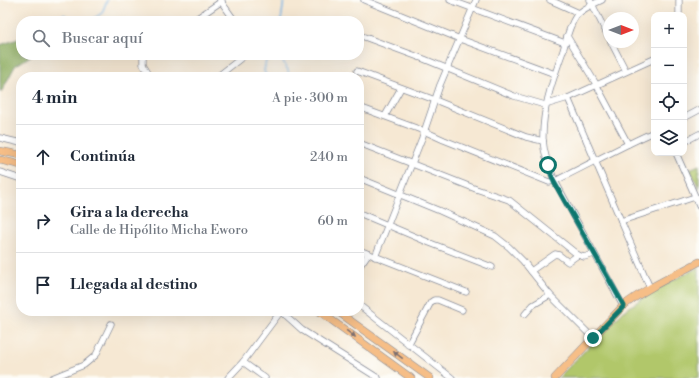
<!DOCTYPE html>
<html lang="es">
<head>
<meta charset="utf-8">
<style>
  body { margin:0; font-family:"Libre Bodoni",serif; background:#f6f6f7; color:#1f2937 }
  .controls { position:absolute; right:12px; top:12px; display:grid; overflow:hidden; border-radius:8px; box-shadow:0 4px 16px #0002 }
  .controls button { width:36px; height:36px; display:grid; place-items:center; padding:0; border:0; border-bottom:1px solid #e0e1e3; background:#fff; color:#1f2937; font:20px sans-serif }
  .compass { position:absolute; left:603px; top:12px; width:36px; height:36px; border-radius:50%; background:#fff; box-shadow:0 4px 16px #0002; rotate:90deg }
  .stop { position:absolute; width:12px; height:12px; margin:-9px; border:3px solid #0f766e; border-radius:50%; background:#fff }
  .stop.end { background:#0f766e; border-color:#fff; box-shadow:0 1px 4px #0008 }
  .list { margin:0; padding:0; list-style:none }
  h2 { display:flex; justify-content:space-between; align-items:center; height:52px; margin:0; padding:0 16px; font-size:17px }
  h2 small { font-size:13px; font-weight:400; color:#747a83 }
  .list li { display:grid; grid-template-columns:26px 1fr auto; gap:12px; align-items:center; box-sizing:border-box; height:64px; padding:0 16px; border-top:1px solid #e0e1e3 }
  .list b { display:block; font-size:15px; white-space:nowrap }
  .list p { margin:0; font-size:13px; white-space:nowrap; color:#747a83 }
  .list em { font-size:13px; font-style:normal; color:#747a83 }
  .icon { flex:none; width:22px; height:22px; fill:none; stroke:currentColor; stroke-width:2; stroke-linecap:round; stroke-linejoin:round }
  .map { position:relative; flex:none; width:699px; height:378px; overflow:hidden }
  .search { position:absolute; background:#fff; box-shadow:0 4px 16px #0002; left:16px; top:16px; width:348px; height:44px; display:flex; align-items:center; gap:10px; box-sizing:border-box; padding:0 14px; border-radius:16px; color:#747a83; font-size:15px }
  .panel { position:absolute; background:#fff; box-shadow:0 4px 16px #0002; left:16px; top:72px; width:348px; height:244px; border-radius:16px }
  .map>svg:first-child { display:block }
  .green { fill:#b1c76b; stroke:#667b64 }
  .forest { fill:#8cac5f; stroke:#546e5e }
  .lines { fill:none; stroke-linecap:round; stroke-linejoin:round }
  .stream { stroke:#73b3e7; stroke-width:1.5 }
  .minor-casing { stroke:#888c98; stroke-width:7 }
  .major-casing { stroke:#888c98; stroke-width:8 }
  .minor { stroke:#fff; stroke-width:5.5 }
  .major { stroke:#f6be87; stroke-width:7 }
  .oneway { fill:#7e6f70 }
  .route { stroke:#0f766e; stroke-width:5 }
</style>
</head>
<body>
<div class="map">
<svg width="699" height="378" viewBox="0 0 699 378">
  <rect width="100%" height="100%" fill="#fdfcf7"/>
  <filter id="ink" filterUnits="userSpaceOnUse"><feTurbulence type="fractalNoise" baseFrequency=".025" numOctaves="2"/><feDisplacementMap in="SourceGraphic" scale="8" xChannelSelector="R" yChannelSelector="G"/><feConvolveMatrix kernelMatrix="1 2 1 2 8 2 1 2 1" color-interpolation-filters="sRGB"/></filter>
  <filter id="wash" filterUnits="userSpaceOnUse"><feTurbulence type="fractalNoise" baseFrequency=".012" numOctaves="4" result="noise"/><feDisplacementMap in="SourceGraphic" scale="16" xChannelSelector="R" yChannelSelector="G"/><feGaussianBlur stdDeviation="0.9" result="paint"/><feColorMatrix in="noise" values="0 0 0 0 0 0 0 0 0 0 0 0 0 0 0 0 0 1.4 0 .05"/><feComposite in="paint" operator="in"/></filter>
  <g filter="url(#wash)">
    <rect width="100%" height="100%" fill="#f6e8d3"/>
    <g class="green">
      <polygon points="699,165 699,188 690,169"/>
      <polygon points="699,267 699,378 558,378 624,311 654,290"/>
    </g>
    <polygon class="forest" points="21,38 21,55 32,55 15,66 2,91 0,91 0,45"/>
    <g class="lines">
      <g class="stream">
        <path d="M48,21C55,19 58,14 65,15L69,21"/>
        <polyline points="90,21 102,13 107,0"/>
        <polyline points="281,21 284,0"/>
        <polyline points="267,55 264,71 267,77"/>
        <polyline points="279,55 288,70 289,77"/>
      </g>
    </g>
  </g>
  <g filter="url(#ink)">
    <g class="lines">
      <g class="minor-casing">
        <g id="minor">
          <polyline points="220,0 235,21"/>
          <polyline points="364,0 460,39 555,74"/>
          <polyline points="450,0 565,43"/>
          <polyline points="550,0 579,13"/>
          <polyline points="590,0 609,38"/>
          <path d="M602,0C593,4 582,9 576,16C569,26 566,40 563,51C553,80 542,108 543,140C544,155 549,168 555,181L623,306"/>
          <polyline points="679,15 679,0"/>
          <polyline points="193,21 222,1"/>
          <polyline points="359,35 424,59 514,96 545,105 568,98 654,59"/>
          <polyline points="567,36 596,84 628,144"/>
          <polyline points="611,42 626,71"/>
          <polyline points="143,55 143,64 151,77"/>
          <polyline points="357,71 435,100 526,137 543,141"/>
          <polyline points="142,77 147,73"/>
          <polyline points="217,77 245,55"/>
          <polyline points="568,98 650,288"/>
          <path d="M359,107L424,131L444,140L549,182L555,181C588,165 620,147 654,132"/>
          <polyline points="385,116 401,88"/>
          <polyline points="684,118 699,110"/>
          <polyline points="0,138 21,143"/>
          <polyline points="684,142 699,134"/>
          <polyline points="359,143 476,189 509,200 578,255 584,257 594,254"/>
          <polyline points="676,153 699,205"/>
          <polyline points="0,172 21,179"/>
          <polyline points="359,178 440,211 495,236 509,247 523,261 550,295 593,338"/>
          <polyline points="359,213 430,243 492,267"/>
          <polyline points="621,221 695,197"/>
          <polyline points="359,250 466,292"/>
          <polyline points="375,257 422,138 440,85 476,0"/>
          <polyline points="359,267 368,254"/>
          <polyline points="531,271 555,254 559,255 568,262 578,255"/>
          <polyline points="359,305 452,378"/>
          <polyline points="281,311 302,330 378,378"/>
          <polyline points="525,314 533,305 550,295"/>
          <polyline points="408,345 431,302 434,300 438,300 462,310"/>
          <polyline points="243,362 265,378"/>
          <polyline points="52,378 84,365 96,355 111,324"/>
          <polyline points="228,378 243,362 281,311"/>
        </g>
      </g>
      <g class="major-casing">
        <g id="major">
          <polyline points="0,151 21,155"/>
          <polyline points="0,160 21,165"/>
          <polyline points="319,311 411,378"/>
          <polyline points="337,311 430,378"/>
          <path d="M555,378L623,306C646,288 673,276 699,262"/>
        </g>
      </g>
      <use href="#minor" class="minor"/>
      <use href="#major" class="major"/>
    </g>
    <defs><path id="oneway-solid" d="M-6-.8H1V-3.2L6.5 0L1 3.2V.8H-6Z"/></defs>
    <g class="oneway">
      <use href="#oneway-solid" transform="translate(351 334) rotate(36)"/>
      <use href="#oneway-solid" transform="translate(398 355) rotate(-143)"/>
    </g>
  </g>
  <g class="lines" filter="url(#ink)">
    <polyline class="route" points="548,165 554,182 624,306 593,338"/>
  </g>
</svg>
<div class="controls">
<button>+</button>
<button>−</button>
<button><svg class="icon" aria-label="locate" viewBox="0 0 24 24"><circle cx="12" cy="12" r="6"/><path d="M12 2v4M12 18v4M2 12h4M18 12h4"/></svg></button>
<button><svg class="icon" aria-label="layers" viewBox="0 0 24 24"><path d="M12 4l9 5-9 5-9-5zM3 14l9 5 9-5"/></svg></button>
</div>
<svg class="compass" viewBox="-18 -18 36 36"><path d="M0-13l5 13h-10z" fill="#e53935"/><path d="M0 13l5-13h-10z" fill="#747a83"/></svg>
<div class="stop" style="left:548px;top:165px"></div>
<div class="stop end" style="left:593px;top:338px"></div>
<div class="search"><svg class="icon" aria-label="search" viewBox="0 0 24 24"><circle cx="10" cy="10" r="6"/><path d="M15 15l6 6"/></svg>Buscar aquí</div>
<section class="panel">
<h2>4 min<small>A pie · 300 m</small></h2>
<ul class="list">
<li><svg class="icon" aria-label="ahead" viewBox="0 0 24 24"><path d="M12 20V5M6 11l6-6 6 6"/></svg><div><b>Continúa</b></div><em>240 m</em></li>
<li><svg class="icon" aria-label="right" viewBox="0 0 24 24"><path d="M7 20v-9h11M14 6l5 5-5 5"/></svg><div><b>Gira a la derecha</b><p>Calle de Hipólito Micha Eworo</p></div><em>60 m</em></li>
<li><svg class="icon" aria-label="arrive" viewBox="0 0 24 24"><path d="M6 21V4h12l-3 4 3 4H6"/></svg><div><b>Llegada al destino</b></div></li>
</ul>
</section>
</div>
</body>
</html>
